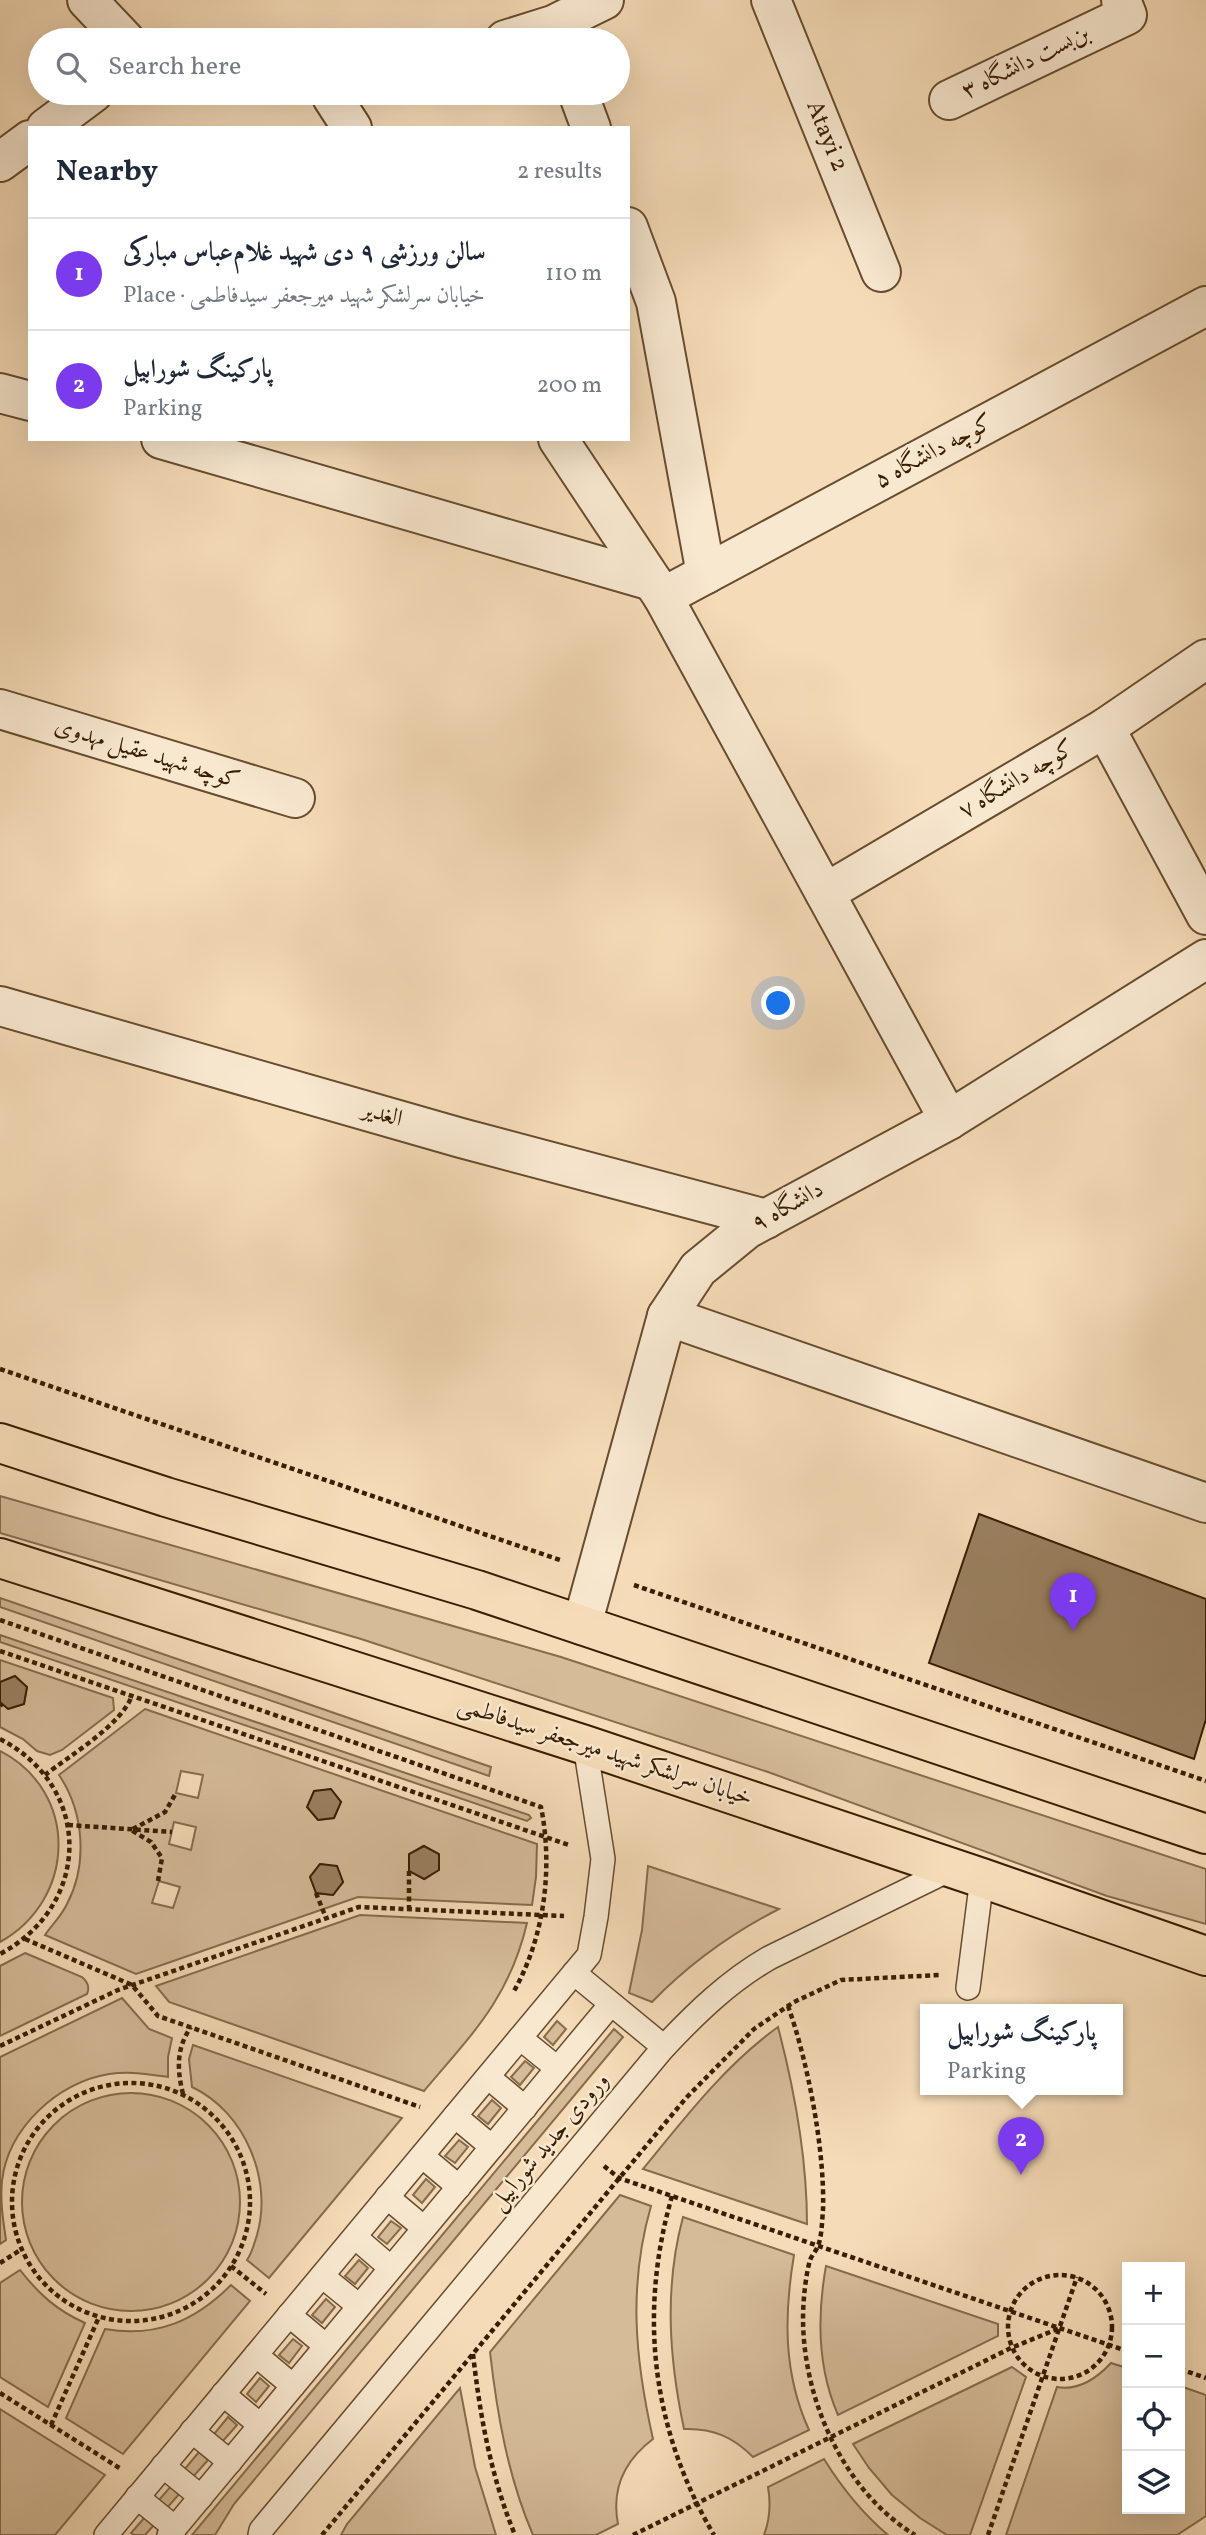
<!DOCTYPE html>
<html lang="en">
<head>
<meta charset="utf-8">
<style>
  body { margin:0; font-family:Vollkorn,Amiri,serif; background:#f6f6f7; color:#1f2937 }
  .controls { position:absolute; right:21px; bottom:21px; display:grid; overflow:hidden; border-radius:0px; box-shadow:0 7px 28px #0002 }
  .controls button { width:63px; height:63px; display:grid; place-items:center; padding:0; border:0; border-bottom:2px solid #e0e1e3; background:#fff; color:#1f2937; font:35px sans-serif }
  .you { position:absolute; left:779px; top:1004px; width:24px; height:24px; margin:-18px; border:5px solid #fff; border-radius:50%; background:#1a73e8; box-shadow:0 0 0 10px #1a73e833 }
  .badge { display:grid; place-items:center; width:46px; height:46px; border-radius:50%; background:#7c3aed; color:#fff; font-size:23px; font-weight:700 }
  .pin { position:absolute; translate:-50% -58px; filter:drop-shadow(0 2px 4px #0008) }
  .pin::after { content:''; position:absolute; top:37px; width:24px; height:21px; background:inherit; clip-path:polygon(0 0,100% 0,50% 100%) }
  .popup { position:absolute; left:920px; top:2004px; width:203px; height:91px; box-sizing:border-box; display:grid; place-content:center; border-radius:0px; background:#fff; filter:drop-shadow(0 2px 5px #0005); font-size:23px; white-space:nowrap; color:#747a83 }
  .popup b { font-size:26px; color:#1f2937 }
  .popup::after { content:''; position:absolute; left:50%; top:100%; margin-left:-14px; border:14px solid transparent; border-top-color:#fff }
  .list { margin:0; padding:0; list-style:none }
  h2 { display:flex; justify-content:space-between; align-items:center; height:91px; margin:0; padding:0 28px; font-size:30px }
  h2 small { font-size:23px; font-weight:400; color:#747a83 }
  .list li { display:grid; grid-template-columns:46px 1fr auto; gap:21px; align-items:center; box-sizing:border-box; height:112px; padding:0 28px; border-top:2px solid #e0e1e3 }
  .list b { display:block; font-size:26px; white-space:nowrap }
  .list p { margin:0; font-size:23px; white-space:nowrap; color:#747a83 }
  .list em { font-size:23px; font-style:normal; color:#747a83 }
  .icon { flex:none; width:38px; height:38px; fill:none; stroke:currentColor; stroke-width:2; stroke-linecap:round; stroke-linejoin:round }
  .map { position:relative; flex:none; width:1206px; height:2535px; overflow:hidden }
  .search { position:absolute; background:#fff; box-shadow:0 7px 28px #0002; left:28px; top:28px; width:602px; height:77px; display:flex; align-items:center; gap:18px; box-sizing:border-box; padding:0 24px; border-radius:38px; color:#747a83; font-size:26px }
  .panel { position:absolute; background:#fff; box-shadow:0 7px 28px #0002; left:28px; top:126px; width:602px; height:315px; border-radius:0px }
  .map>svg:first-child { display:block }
  .green { fill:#d5bb98; stroke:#866c4c; stroke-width:2; fill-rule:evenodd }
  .building { fill:#9a8060; stroke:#381d01; stroke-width:2 }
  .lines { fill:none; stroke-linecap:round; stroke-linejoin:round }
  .service-casing { stroke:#674c2e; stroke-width:26 }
  .minor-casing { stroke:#674c2e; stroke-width:42 }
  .primary-casing { stroke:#381d01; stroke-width:42 }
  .path { stroke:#381d01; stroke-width:4.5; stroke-dasharray:5 3.5; stroke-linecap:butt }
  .service { stroke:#f8e8d0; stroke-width:23 }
  .minor { stroke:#f8e8d0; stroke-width:38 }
  .primary { stroke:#f5dbb7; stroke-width:38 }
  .labels { text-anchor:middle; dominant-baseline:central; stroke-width:5; stroke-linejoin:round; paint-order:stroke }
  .street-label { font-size:24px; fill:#381d01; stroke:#f8e8d0 }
</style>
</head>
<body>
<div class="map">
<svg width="1206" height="2535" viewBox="0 0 1206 2535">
  <rect width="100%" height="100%" fill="#f5dbb7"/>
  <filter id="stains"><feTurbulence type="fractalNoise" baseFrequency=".00286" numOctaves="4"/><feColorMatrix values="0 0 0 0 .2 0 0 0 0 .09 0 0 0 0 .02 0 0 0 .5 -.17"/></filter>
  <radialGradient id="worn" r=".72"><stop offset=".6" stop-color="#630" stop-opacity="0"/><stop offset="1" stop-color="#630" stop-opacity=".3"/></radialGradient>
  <g class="green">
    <polygon points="0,1496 561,1657 1206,1869 1206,1924 1107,1896 768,1772 361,1639 0,1533"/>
    <polygon points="0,1598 491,1767 489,1776 0,1607"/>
    <polygon points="0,1635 529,1815 531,1818 527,1821 0,1642"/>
    <polygon points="0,1660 113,1698 114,1710 62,1750 50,1755 37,1751 23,1739 0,1727 0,1702 9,1709 24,1704 27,1687 15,1676 0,1682"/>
    <path d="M145,1709L537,1844L536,1877L532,1905L358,1897L136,1974L45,1935C52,1925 62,1915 67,1904C88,1864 84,1812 59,1775ZM181,1771L203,1775L198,1798L176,1793ZM330,1789L341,1802L334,1818L318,1820L308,1807L314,1792ZM174,1822L196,1827L191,1850L169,1844ZM423,1846L438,1854V1870L425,1879L410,1871V1854ZM320,1864L337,1867L343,1882L333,1895L317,1893L310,1877ZM159,1881L180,1887L173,1908L152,1903Z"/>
    <path d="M0,1751C80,1792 76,1900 0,1942Z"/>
    <path d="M648,1866L779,1909C730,1934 690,1963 652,2002L629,1993L642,1930Z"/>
    <path d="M360,1915L527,1923C509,1999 472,2034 424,2091L169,2002L156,1986Z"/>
    <path d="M25,1953L82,1977C88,1982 90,1987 87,1994L0,2036V1966Z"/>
    <path d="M122,1998L149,2029L172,2038L168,2057V2077C148,2074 130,2071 109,2074C58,2082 8,2128 2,2181C0,2201 3,2220 6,2240L0,2244V2057Z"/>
    <polygon points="557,2021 566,2029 553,2045 544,2037"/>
    <path d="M778,2027C795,2092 807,2157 807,2224L643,2169C684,2119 725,2065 778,2027Z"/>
    <polygon points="614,2029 623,2037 234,2504 215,2535 192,2535"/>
    <path d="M193,2045L402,2118L269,2278L247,2260C252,2253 254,2244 257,2235C273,2180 245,2112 192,2087L189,2059Z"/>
    <polygon points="525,2061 534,2068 520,2085 511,2077"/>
    <circle cx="131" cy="2202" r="109"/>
    <polygon points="492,2100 501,2108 488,2124 478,2116"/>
    <polygon points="459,2140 468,2147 455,2163 445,2156"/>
    <polygon points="426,2179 435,2187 422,2203 413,2195"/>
    <path d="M620,2195L651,2206C628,2286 635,2359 653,2439C624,2461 611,2488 618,2524L596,2535H533C508,2477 497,2414 490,2352Z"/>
    <path d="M683,2217L794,2255C784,2315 783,2373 809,2430L753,2457C733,2437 713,2428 684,2429C669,2358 664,2288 683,2217Z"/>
    <polygon points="391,2221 401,2228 387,2244 378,2237"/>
    <polygon points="359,2260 368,2268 355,2284 345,2276"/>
    <path d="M826,2266L998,2324V2336L838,2415C817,2367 817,2316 826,2266Z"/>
    <path d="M20,2270C39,2294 56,2310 85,2323L48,2407L0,2377V2283Z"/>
    <path d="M231,2285L250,2301L123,2454L66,2418L105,2329C156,2338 195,2321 231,2285Z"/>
    <polygon points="326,2299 335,2307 322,2323 312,2315"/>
    <polygon points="293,2339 302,2346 289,2363 279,2355"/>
    <path d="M1111,2363L1127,2368V2509H1180V2386L1206,2395V2516L1177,2535H1006L1057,2387C1079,2391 1097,2378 1111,2363Z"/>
    <polygon points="1012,2367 1026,2377 970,2535 947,2535 920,2518 892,2495 869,2468 853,2444"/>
    <polygon points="260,2378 269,2386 256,2402 247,2394"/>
    <polygon points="460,2388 475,2467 496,2535 341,2535 347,2524"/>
    <polygon points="0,2409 105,2475 55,2535 0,2535"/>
    <polygon points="228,2417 237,2425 223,2441 214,2434"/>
    <polygon points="199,2452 208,2460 192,2478 183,2471"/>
    <path d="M824,2459C842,2488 862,2513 888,2535H764C770,2519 771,2504 768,2487Z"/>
    <polygon points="172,2485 181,2492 167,2508 158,2501"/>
    <polygon points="145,2517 154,2525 145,2535 134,2535 131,2533"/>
  </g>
  <g class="building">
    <polygon points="979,1514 1206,1599 1206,1719 1194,1759 929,1663"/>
    <polygon points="15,1676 27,1687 24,1704 8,1709 0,1702 0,1682"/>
    <polygon points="331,1789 341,1802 334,1818 318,1820 307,1807 314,1791"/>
    <polygon points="424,1846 439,1854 439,1870 424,1879 409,1871 409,1854"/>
    <polygon points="320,1864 337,1866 343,1882 333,1895 316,1893 310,1877"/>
  </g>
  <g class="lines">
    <g class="service-casing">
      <g id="service">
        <polyline points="574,1973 664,2047"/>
        <polyline points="968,1988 982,1878"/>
        <polyline points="520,2038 557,2068"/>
        <polyline points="488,2077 525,2108"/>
        <polyline points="455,2116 492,2147"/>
        <polyline points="422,2156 459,2187"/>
        <polyline points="387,2197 424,2228"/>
        <polyline points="355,2237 391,2268"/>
        <polyline points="322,2276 359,2306"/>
        <polyline points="289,2315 326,2346"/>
        <polyline points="256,2355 293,2386"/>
        <polyline points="223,2394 260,2425"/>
        <polyline points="192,2431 230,2462"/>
        <polyline points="163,2466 201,2497"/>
        <polyline points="137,2497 175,2528"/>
        <polyline points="106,2535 589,1955 596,1917 603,1859 585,1745"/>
        <polyline points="169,2535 611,2004"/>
        <path d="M260,2535L261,2530L664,2047C697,2012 728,1982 769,1958L953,1868"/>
      </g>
    </g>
    <g class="minor-casing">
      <g id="minor">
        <polyline points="87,0 125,40"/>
        <path id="s1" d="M771,0L881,272"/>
        <polyline points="505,40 553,25 604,0"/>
        <polyline points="578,93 591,128"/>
        <polyline points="332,97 352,128"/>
        <polyline points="949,100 1127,15 1121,0"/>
        <polyline points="46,128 93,93"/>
        <polyline points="0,162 30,140"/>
        <polyline points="628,227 656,302 706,574"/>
        <polyline points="0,393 30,401"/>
        <polyline points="161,439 652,581"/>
        <polyline points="558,439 663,597 949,1120"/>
        <polyline points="663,597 1206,306"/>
        <polyline points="0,709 295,798"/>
        <polyline points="1105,728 1206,915"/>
        <polyline points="825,893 1105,728 1206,659"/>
        <polyline points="0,1006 461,1138 766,1219"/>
        <polyline points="667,1316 1206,1503"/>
        <polyline points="582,1625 667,1316 698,1269 747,1229 949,1120 1206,959"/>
      </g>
    </g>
    <g class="primary-casing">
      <g id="primary">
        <polyline points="0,1443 166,1497 477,1590 1206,1834"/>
        <polyline points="0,1558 585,1745 982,1878 1206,1956"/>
      </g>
    </g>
    <g class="path">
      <polyline points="0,1369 560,1560"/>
      <polyline points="634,1585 1206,1781"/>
      <path d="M0,1620L541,1807C553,1867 545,1936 514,1991"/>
      <polyline points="0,1651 569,1845"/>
      <polyline points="0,1706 2,1704"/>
      <path d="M0,1739C93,1787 92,1905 0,1954"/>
      <path d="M45,1775C69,1756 123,1724 132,1695"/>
      <polyline points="68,1825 172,1832"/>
      <polyline points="409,1871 409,1909"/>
      <polyline points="158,1881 162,1858 151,1842 131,1830 165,1812 176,1793"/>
      <polyline points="316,1893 326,1918"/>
      <polyline points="25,1939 132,1985 158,2016 420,2107"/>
      <path d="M788,2006C808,2062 825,2151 823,2210C822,2220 822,2236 818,2246C816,2251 812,2255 810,2260C807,2271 805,2285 804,2297C796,2384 838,2488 915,2535"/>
      <polyline points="0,2046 118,1990 359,1907 564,1916"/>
      <circle cx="131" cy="2202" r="119"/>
      <path d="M183,2094C177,2070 176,2048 191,2027"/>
      <polyline points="604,2166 619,2178 1127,2351"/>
      <path d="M672,2196C638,2314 652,2430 714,2535"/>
      <polyline points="0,2263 22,2249"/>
      <polyline points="231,2266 266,2294"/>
      <circle cx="1060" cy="2327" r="52"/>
      <path d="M473,2354C480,2416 491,2477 515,2535"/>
      <polyline points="1180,2369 1206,2378"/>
      <polyline points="0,2393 121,2469"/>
      <polyline points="51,2425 99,2317"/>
      <polyline points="322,2535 686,2098 754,2029 794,2002 841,1980 939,1975"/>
      <polyline points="633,2535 1011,2348 1060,2328"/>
      <polyline points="988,2535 1077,2277"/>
    </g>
    <use href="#service" class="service"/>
    <use href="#minor" class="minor"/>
    <use href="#primary" class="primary"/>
  </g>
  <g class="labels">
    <g class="street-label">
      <text transform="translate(1026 63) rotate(-26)">بن‌بست دانشگاه ۳</text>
      <text stroke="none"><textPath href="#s1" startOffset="147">Atayi 2</textPath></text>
      <text transform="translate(934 452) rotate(-28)">کوچه دانشگاه ۵</text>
      <text transform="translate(147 754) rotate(17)">کوچه شهید عقیل مهدوی</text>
      <text transform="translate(1017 780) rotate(-31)">کوچه دانشگاه ۷</text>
      <text transform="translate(382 1115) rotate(16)">الغدیر</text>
      <text transform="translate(788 1207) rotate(-29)">دانشگاه ۹</text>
      <text transform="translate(605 1752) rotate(18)">خیابان سرلشکر شهید میرجعفر سیدفاطمی</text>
      <text transform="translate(550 2142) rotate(-50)">ورودی جدید شورابیل</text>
    </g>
  </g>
  <rect width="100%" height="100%" filter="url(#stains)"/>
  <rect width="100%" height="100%" fill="url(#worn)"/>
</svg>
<div class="controls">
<button>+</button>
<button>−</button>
<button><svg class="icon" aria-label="locate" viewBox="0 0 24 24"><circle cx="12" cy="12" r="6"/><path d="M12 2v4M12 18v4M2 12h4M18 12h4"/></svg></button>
<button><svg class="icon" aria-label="layers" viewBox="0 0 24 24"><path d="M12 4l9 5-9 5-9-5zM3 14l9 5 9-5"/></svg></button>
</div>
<div class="you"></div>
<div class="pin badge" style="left:1073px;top:1631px">1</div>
<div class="pin badge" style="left:1021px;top:2175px">2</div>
<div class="popup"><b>پارکینگ شورابیل</b>Parking</div>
<div class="search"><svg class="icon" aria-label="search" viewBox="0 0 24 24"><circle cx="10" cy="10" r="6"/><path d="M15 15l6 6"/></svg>Search here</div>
<section class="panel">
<h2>Nearby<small>2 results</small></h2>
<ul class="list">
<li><span class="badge">1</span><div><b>سالن ورزشی ۹ دی شهید غلام‌عباس مبارکی</b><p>Place · خیابان سرلشکر شهید میرجعفر سیدفاطمی</p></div><em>110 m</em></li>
<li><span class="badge">2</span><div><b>پارکینگ شورابیل</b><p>Parking</p></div><em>200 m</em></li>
</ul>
</section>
</div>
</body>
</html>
